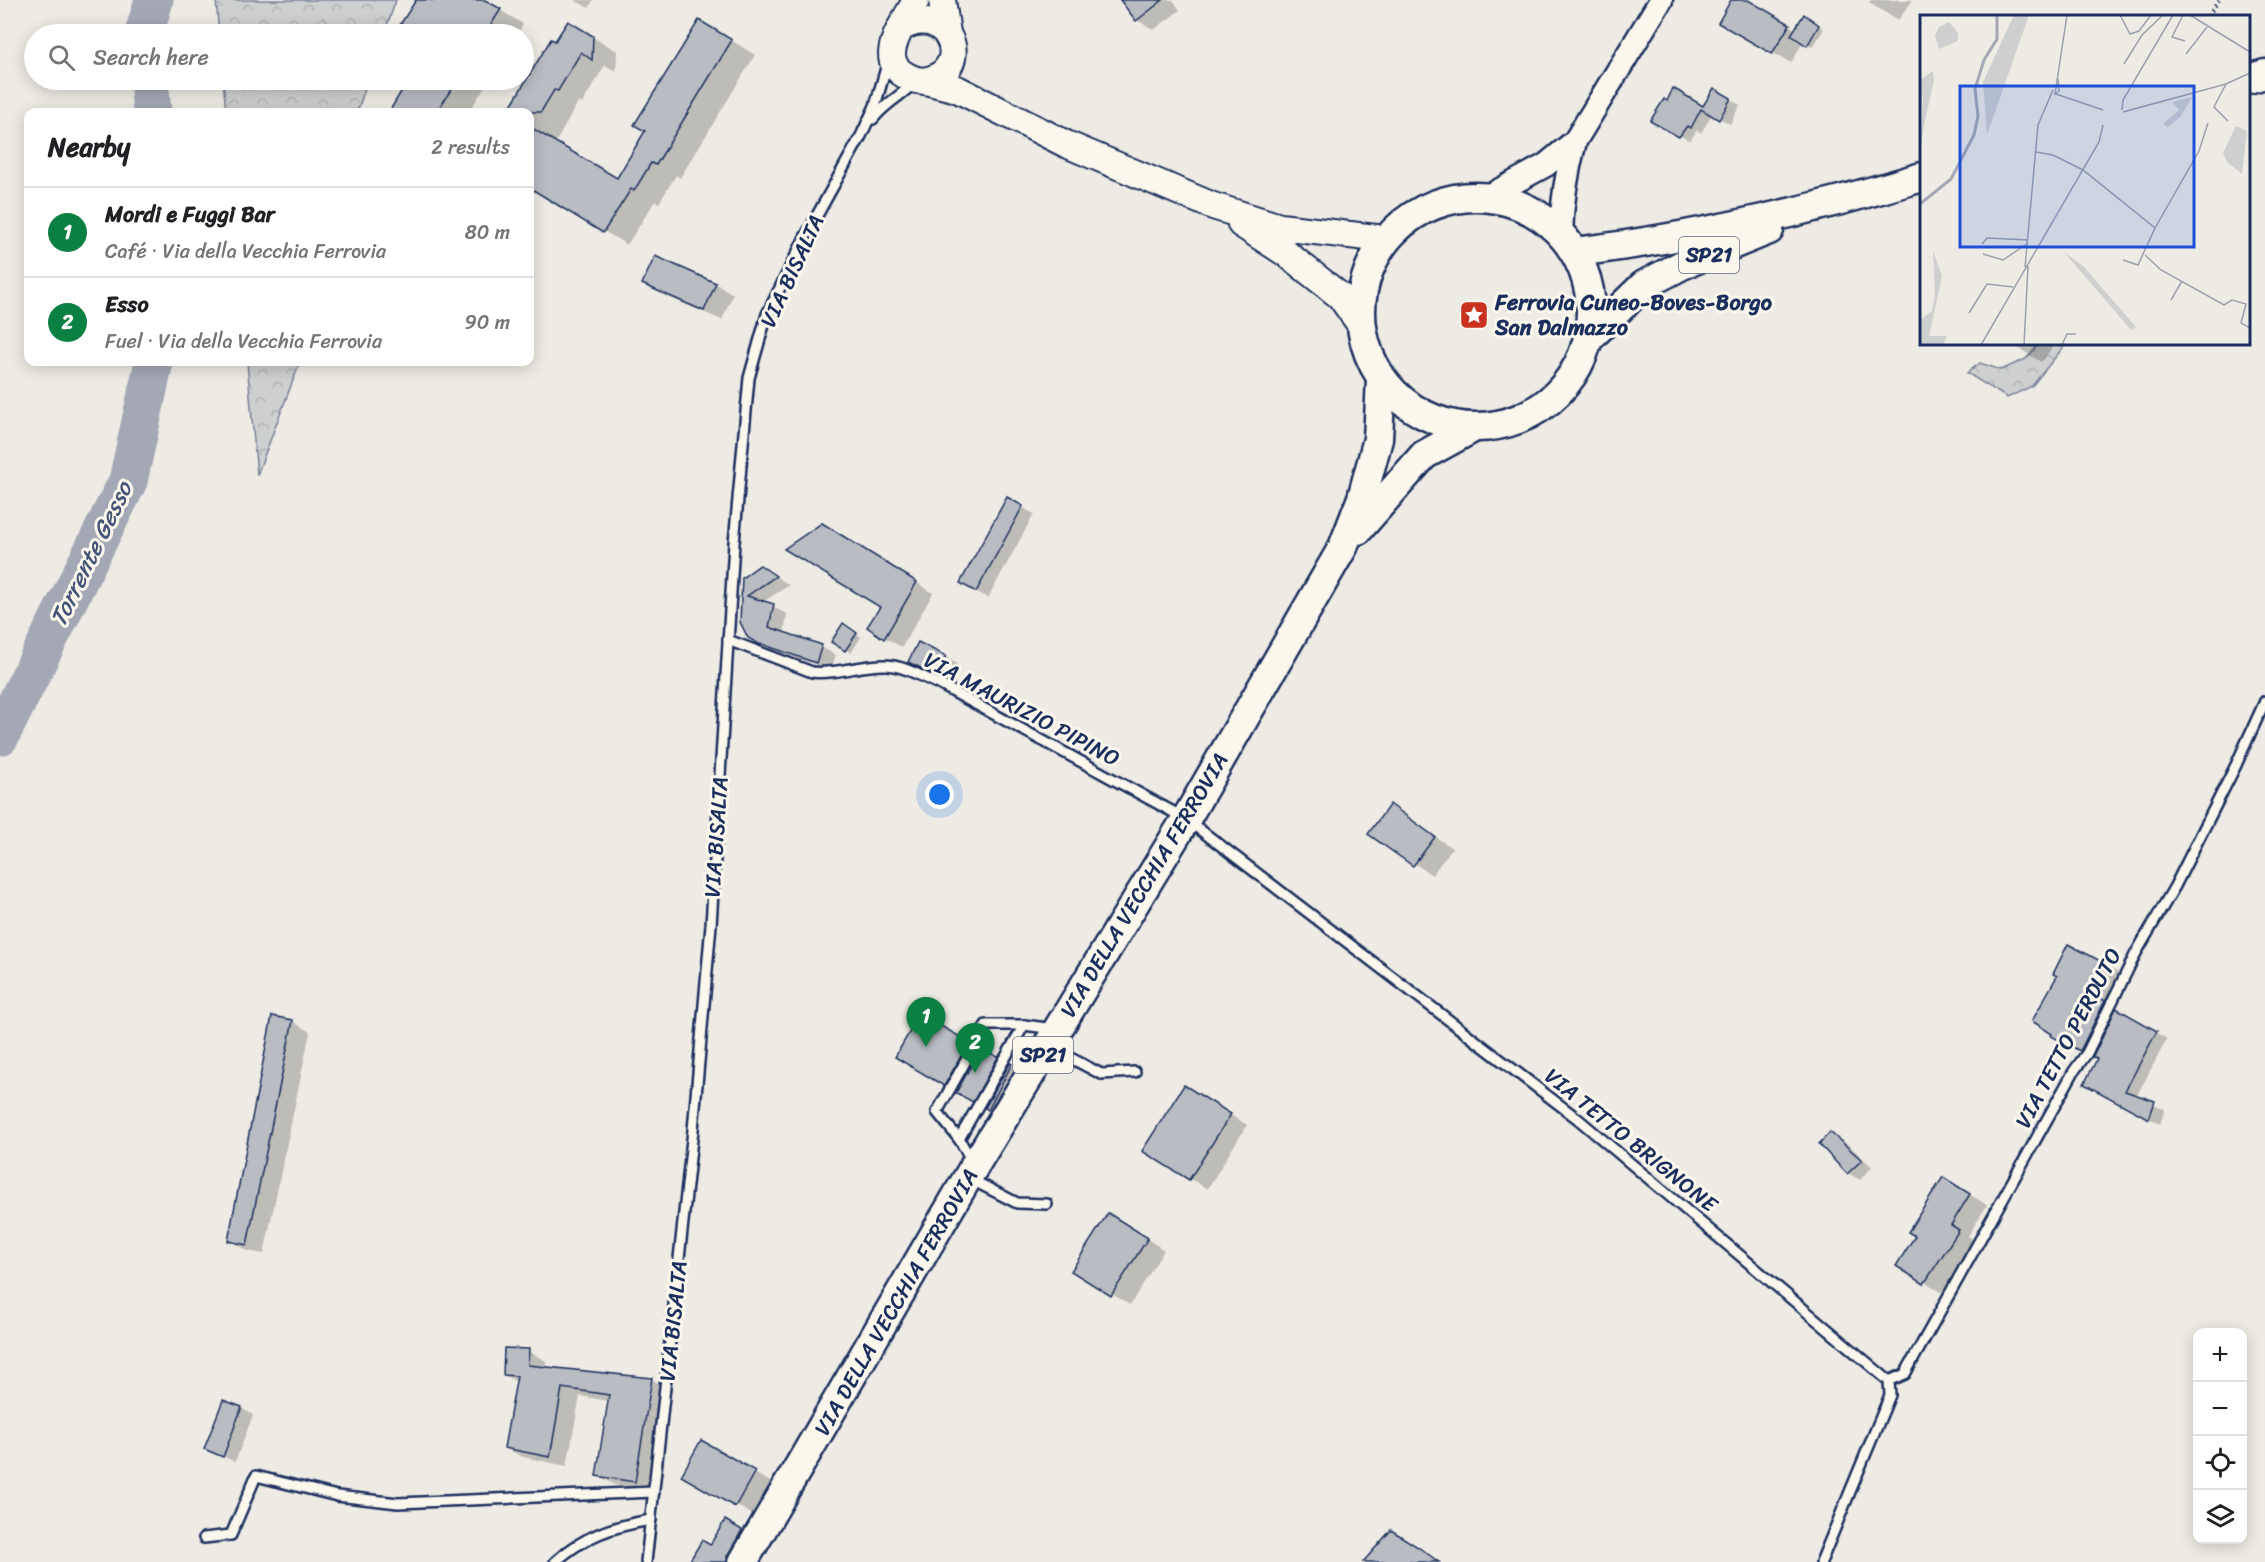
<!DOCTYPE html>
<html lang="en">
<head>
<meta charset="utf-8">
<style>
  body { margin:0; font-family:Sriracha,sans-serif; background:#f6f6f6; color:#202124 }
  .controls { position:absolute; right:18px; bottom:18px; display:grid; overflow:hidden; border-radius:12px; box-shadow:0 3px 15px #0003 }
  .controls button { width:54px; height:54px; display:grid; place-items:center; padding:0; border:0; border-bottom:2px solid #e0e0e0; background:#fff; color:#202124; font:30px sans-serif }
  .you { position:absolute; left:940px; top:795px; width:21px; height:21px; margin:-15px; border:4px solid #fff; border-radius:50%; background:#1a73e8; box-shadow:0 0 0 9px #1a73e833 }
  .badge { display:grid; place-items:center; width:39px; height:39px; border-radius:50%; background:#0b8043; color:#fff; font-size:20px; font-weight:700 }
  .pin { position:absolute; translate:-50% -50px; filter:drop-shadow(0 2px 3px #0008) }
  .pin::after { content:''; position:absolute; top:32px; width:21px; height:18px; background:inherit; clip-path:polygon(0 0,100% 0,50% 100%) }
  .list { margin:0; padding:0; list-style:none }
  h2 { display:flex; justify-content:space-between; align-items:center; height:78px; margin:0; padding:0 24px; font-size:26px }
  h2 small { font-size:20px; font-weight:400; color:#757577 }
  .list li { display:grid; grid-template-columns:39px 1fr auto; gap:18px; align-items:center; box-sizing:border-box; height:90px; padding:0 24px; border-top:2px solid #e0e0e0 }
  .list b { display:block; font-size:22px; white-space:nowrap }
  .list p { margin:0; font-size:20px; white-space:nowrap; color:#757577 }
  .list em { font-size:20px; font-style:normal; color:#757577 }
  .icon { flex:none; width:33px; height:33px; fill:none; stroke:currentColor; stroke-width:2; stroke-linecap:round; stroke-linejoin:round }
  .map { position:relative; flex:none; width:2265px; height:1562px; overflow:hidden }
  .search { position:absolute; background:#fff; box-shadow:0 3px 15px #0003; left:24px; top:24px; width:510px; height:66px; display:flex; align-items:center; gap:15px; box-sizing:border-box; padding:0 21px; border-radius:33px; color:#757577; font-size:22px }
  .panel { position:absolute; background:#fff; box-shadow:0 3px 15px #0003; left:24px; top:108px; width:510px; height:258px; border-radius:12px }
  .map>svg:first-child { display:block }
  .forest { fill:url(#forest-crowns); stroke:#747f96; stroke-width:1.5 }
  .shadow { fill:#0003 }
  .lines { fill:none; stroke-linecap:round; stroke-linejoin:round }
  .river { stroke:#a3a8b4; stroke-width:39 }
  .building { fill:#b9bcc3; stroke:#1b2f5e; stroke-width:1.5 }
  .service-casing { stroke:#1b2f5e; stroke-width:14 }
  .tertiary-casing { stroke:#1b2f5e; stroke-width:27 }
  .secondary-casing { stroke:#1b2f5e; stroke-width:30 }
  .primary-casing { stroke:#1b2f5e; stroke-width:33 }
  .path { stroke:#1b2f5e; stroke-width:4; stroke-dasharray:1.5 4.5; stroke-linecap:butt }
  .service { stroke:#fbf7ec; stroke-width:9 }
  .tertiary { stroke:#fbf7ec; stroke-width:22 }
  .secondary { stroke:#fbf7ec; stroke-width:26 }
  .primary { stroke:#fbf7ec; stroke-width:28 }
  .labels { text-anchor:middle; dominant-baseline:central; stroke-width:6; stroke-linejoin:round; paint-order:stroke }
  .shield { fill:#fbf7ec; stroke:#5e6b89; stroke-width:1.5 }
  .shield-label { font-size:21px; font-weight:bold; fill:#1b2f5e }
  .street-label { font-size:22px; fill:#1b2f5e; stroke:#fbf7ec }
  .poi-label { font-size:22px; font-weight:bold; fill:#1b2f5e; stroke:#fbf7ec; text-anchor:start }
  .water-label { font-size:24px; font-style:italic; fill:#445378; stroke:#fbf7ec }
  .inset-river { fill:none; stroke:#a3a8b4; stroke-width:3 }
  .inset-road { fill:none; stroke:#9aa0ae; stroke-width:1.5 }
  .view { fill:#1d4ed8; fill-opacity:0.15; stroke:#1d4ed8; stroke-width:3 }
  .inset-edge { fill:none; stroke:#1b2f5e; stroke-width:3 }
</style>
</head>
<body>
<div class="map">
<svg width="2265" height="1562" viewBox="0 0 2265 1562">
  <defs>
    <pattern id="forest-crowns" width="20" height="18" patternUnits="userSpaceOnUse" patternTransform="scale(1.5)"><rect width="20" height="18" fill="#cecfcf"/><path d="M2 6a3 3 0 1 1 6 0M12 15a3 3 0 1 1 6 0" fill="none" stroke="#b0b2b4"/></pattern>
  </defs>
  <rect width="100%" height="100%" fill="#eeebe4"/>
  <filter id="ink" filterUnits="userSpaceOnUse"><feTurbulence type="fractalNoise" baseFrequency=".0167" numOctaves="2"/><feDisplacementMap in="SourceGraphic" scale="12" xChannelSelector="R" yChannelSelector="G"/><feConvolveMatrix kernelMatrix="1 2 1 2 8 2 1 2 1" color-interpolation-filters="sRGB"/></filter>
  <g filter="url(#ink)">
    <g class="forest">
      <polygon points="216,0 396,0 384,34 219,34"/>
      <polygon points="223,80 368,80 357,112 226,112"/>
      <polygon points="2039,344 2066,344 2032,386 2007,398 1967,373 1980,363 2001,370 2026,359"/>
      <polygon points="247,362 300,362 257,475"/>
    </g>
    <g class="shadow">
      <polygon points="418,0 483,0 523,24 517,34 396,34"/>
      <polygon points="574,0 593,0 589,8"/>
      <polygon points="1122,0 1173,0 1180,10 1154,30 1137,20"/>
      <polygon points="1733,0 1745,0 1796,30 1810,19 1824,29 1813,47 1803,42 1791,63 1720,22"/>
      <polygon points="1871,0 1913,0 1898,20 1869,3"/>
      <polygon points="568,23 617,51 616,71 605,65 582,104 578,102 555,144 617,180 723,35 755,55 680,178 676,175 659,203 655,201 627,245 530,186 530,181 536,171 530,167 530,112 509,112 552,41 555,43"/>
      <polygon points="410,80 489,80 469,112 394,112 393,109"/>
      <polygon points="1714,90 1740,105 1730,124 1712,114 1701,133 1697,130 1690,141 1652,120 1704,108"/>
      <polygon points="655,258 716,284 733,294 722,320 661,294 644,284"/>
      <polygon points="2012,344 2055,344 2041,362"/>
      <polygon points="1007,499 1034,514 988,598 962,583"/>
      <polygon points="840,534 933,593 902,647 885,638 882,607"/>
      <polygon points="775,576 789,585 763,602 787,614 784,633 821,647 836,655 831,670 777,651 776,652 749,637 744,579"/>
      <polygon points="849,628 861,637 851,653 833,641"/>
      <polygon points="945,657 957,664 948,681 921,668"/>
      <polygon points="1390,806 1452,848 1432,875 1370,834"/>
      <polygon points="2109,967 2127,977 2112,1006 2167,1039 2136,1097 2165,1109 2160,1124 2086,1083 2098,1060 2070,1046"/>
      <polygon points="921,1016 1002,1061 978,1103 897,1056"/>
      <polygon points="292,1021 310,1032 264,1254 248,1251 230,1241"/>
      <polygon points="1011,1065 1016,1068 993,1111 987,1107"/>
      <polygon points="1202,1097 1247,1125 1207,1189 1144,1151"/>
      <polygon points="1831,1134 1850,1146 1872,1167 1860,1180 1848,1173 1821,1144"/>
      <polygon points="1961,1189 1987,1205 1968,1236 1976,1241 1943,1293 1898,1265"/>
      <polygon points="1126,1225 1164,1250 1130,1305 1073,1270"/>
      <polygon points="528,1351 546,1361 545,1369 651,1379 668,1389 652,1491 615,1485 597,1475 609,1401 580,1396 567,1466 523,1457 505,1448 517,1382 504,1375"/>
      <polygon points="241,1408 253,1415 235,1462 206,1448"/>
      <polygon points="701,1442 772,1483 753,1515 683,1475"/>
      <polygon points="725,1522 753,1538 739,1562 699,1562"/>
    </g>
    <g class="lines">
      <g class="river">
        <polyline points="144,34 154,0"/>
        <polyline points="149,80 152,112"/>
        <polyline points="0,736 128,481 154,362"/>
      </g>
    </g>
    <g class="building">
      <polygon points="416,0 485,0 501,9 485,34 394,34"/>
      <polygon points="1120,0 1163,0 1136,21"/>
      <polygon points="1731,0 1748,0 1790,24 1772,54 1718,23"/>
      <polygon points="1804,14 1819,25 1807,46 1791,35"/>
      <polygon points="699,20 732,40 656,165 651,163 634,191 631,189 603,233 530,188 530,127 617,178 645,131 634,125"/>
      <polygon points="568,21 593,36 592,60 581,52 558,91 554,90 541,112 507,112 551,39 555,41"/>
      <polygon points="408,80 457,80 437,112 389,112"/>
      <polygon points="1673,88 1703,106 1714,88 1731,98 1719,120 1701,109 1691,128 1687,126 1679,137 1650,121 1664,99 1667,101"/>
      <polygon points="655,256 716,283 704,311 642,284"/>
      <polygon points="1007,497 1023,506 976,592 960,583"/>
      <polygon points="822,523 917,582 884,639 867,627 880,607 784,549"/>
      <polygon points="760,565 776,576 747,596 774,604 769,627 822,645 816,663 762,644 761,645 748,638 740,622 742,578"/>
      <polygon points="843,623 857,633 845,651 831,642"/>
      <polygon points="918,642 946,656 936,675 908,662"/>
      <polygon points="1390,804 1435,837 1413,866 1368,834"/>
      <polygon points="2068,944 2110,966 2096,995 2105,1001 2080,1051 2051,1036 2052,1034 2032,1021 2057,976 2053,974"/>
      <polygon points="2116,1008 2157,1031 2125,1091 2155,1101 2149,1119 2084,1084 2097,1059 2093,1057"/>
      <polygon points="920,1014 969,1042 944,1086 895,1057"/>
      <polygon points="272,1016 293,1020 247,1245 228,1241"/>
      <polygon points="981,1048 998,1057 973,1102 956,1093"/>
      <polygon points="1010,1063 1012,1064 988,1110 985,1108"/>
      <polygon points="1184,1085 1231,1114 1189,1180 1142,1151"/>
      <polygon points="1830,1132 1862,1160 1847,1174 1819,1144"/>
      <polygon points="1943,1177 1970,1194 1951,1225 1959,1230 1924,1284 1896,1266 1915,1236 1908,1232"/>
      <polygon points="1108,1213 1148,1238 1111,1296 1071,1271"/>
      <polygon points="504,1348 529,1349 528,1365 652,1378 635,1482 596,1476 609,1395 562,1388 550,1457 504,1448 517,1376 503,1375"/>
      <polygon points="223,1400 242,1407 223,1457 204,1449"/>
      <polygon points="701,1440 755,1471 735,1507 681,1476"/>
      <polygon points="725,1520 742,1530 727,1556 727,1562 689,1562 702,1540 710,1545"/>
      <polygon points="1391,1530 1418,1547 1439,1562 1363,1562"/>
    </g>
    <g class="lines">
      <g class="service-casing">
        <g id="service">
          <path d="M873,119C884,104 901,96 914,83"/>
          <path d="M728,640L812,672C837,675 861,664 886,665C905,666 922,677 939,684L1186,819L1578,1119L1889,1381L1890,1395L1821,1562"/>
          <polyline points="1050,1047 1101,1074 1135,1072"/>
          <polyline points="959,1139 937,1112 986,1025 1024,1025"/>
          <polyline points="972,1161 959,1139 1024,1025 1054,1029"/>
          <polyline points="970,1179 1017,1203 1047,1204"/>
          <polyline points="1889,1381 1905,1374 2074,1071 2087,1053 2136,953 2175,886 2236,765 2265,701"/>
          <polyline points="204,1538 231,1535 256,1476 337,1496 398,1503 654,1492"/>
          <path d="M555,1562C584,1536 613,1526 651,1520"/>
          <polyline points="646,1562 693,1130 711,925 734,543 749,378 767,314 804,239 861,136 875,106 888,61"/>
        </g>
      </g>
      <g class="tertiary-casing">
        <g id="tertiary">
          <polyline points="1487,197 1546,165 1575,141 1661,0"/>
          <path d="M1561,233C1562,201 1567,171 1575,141"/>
        </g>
      </g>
      <g class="secondary-casing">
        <g id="secondary">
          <polyline points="942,0 947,33"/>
          <path d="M901,28C941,3 973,56 937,77C929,81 919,82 911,78C871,62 905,23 916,0"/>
          <polyline points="925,81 957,89 1066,144 1213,206 1280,227 1385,239"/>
          <polyline points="1241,224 1287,254 1340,296 1360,324"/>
        </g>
      </g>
      <g class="primary-casing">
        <g id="primary">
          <polyline points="2248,79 2265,74"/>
          <circle cx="1476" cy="312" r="115"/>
          <path d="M1575,252C1692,238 1809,211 1922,177"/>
          <polyline points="1589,338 1644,285 1682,265 1769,230"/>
          <polyline points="1358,530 1424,455 1473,428"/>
          <polyline points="743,1562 975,1165 1186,819 1343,547 1362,498 1378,439 1381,379"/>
        </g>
      </g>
      <polyline class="path" points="2208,16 2219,0"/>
      <use href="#service" class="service"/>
      <use href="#tertiary" class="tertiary"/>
      <use href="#secondary" class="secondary"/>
      <use href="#primary" class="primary"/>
    </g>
  </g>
  <defs>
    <g id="sight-square" transform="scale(1.5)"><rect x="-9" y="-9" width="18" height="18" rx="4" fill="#c8321e" stroke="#fbf7ec"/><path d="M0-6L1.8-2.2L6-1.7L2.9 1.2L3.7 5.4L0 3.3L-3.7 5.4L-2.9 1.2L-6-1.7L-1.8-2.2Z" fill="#fff"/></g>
  </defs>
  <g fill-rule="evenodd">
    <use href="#sight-square" x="1474" y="315"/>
  </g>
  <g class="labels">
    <g class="shield">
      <rect x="1679" y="237" width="60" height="36" rx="4.5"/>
      <rect x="1013" y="1037" width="60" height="36" rx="4.5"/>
    </g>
    <g class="shield-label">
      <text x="1709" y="255">SP21</text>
      <text x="1043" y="1055">SP21</text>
    </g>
    <g class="street-label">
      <text transform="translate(792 271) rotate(-65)">VIA BISALTA</text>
      <text transform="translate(1022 709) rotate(28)">VIA MAURIZIO PIPINO</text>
      <text transform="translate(716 837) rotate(-86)">VIA BISALTA</text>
      <text transform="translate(1144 885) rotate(-59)">VIA DELLA VECCHIA FERROVIA</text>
      <text transform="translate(2068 1038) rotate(-62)">VIA TETTO PERDUTO</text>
      <text transform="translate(1631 1140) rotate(39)">VIA TETTO BRIGNONE</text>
      <text transform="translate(896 1302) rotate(-60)">VIA DELLA VECCHIA FERROVIA</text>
      <text transform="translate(673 1321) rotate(-84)">VIA BISALTA</text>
    </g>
    <g class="poi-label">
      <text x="1495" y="302">Ferrovia Cuneo-Boves-Borgo<tspan x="1495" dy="25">San Dalmazzo</tspan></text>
    </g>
    <g class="water-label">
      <text transform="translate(91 554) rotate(-64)">Torrente Gesso</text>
    </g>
  </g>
  <g transform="translate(1920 15)">
    <rect width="330" height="330" fill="#eeebe4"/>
    <path d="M14,66L4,110L0,139L3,75ZM13,236L22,261L9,321H27L23,330H0V305L12,296L15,279Z" fill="#cecfcf"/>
    <path d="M94,0H109L67,120L63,67ZM29,7L38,18V26L19,34L15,20L19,12ZM13,56L14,66L3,75L0,103V65ZM272,82L261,101L248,112L243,109L259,95L252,87ZM316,111L327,116L322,159L307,147L303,138ZM144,237L164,252L216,312L211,315Z" fill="#cecfcf"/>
    <path class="inset-river" d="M0,189L31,164L54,120L58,101L55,74L64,45L77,24V0"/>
    <path class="inset-road" d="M200,0L210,19L219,16L231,0M263,0L252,22L265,26M270,0L330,37M266,39L287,12M204,49L222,20L243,0M138,64L139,76L135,79L147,0M306,69L294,92L308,106M136,79L183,95M202,95L203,85L253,0M203,97L306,69L330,58M116,137L133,140L163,155L235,213L218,250L203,245M235,213L279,136L288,108M62,229L67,223L108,225M63,239L83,245L108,228M225,240L241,255L304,290L312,285L326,289L321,308L330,313M105,252L118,110L133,75M251,285L262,266M49,298L67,269L93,272M61,330L179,127L183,110M104,330L108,251M142,330L147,319H156"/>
    <path class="view" d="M40,71H274V232H40Z"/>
    <rect width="330" height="330" class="inset-edge"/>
  </g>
</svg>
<div class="controls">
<button>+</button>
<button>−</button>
<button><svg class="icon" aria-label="locate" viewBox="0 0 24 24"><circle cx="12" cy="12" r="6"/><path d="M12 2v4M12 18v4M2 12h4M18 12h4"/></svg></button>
<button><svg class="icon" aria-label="layers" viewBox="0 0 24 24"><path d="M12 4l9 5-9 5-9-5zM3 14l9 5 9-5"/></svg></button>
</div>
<div class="you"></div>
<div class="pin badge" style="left:926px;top:1047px">1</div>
<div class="pin badge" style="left:975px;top:1073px">2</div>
<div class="search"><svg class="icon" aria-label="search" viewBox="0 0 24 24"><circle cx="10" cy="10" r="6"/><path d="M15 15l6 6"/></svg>Search here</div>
<section class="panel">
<h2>Nearby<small>2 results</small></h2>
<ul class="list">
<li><span class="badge">1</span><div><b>Mordi e Fuggi Bar</b><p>Café · Via della Vecchia Ferrovia</p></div><em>80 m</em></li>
<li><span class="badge">2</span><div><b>Esso</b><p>Fuel · Via della Vecchia Ferrovia</p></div><em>90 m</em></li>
</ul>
</section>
</div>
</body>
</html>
